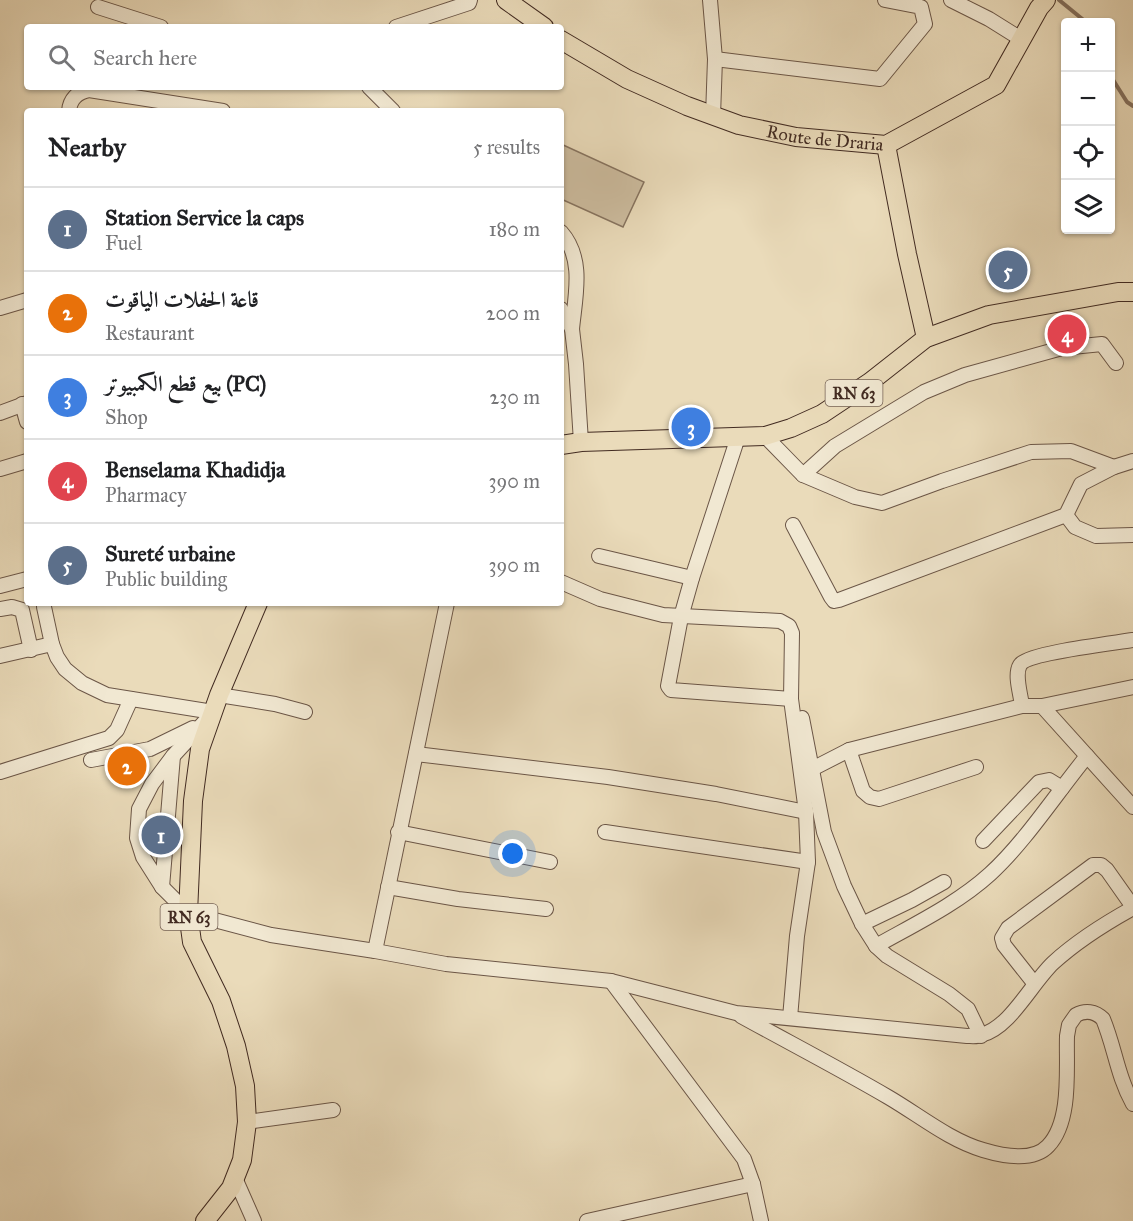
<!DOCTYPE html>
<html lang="en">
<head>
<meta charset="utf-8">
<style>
  body { margin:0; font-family:"IM FELL Great Primer",Amiri,serif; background:#f2f2f2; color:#202124 }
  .controls { position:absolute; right:18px; top:18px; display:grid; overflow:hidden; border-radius:6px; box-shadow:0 2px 4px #0004 }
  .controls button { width:54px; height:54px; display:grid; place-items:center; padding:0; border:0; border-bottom:2px solid #e0e0e0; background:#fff; color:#202124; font:30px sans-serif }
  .you { position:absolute; left:513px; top:854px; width:21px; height:21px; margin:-15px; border:4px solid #fff; border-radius:50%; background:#1a73e8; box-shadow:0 0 0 9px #1a73e833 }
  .badge { display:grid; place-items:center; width:39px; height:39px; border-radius:50%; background:#ea580c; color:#fff; font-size:20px; font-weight:700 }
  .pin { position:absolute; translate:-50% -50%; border:3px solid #fff; box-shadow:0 2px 6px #0006 }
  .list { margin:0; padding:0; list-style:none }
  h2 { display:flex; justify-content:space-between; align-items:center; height:78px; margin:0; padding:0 24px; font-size:26px }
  h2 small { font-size:20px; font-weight:400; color:#757577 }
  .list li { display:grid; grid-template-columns:39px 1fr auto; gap:18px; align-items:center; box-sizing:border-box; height:84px; padding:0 24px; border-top:2px solid #e0e0e0 }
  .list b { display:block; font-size:22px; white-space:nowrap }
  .list p { margin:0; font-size:20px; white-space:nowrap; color:#757577 }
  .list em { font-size:20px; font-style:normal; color:#757577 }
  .icon { flex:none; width:33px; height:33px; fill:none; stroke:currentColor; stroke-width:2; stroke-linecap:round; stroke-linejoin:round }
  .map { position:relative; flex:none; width:1133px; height:1221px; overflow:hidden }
  .search { position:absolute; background:#fff; box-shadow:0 2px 4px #0004; left:24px; top:24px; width:540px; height:66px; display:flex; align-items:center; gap:15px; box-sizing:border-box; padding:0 21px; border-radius:6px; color:#757577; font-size:22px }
  .panel { position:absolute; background:#fff; box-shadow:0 2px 4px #0004; left:24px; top:108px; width:540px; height:498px; border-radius:6px }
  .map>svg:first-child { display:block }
  .pitch { fill:#cdbda0; stroke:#877460; stroke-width:1.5 }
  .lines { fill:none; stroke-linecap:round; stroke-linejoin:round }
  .stream { stroke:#84705e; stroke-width:4 }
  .minor-casing { stroke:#6b5647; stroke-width:16 }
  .major-casing { stroke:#412a21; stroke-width:20 }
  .minor { stroke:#f1e8d2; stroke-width:14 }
  .major { stroke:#eadbba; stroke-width:18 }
  .labels { text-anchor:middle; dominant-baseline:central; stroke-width:5; stroke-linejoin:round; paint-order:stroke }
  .shield { fill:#f1e8d2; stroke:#766356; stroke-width:1.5 }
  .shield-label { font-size:16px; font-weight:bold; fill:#412a21 }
  .street-label { font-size:18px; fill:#412a21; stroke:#f1e8d2 }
</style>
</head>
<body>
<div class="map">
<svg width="1133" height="1221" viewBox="0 0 1133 1221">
  <rect width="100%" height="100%" fill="#eadbba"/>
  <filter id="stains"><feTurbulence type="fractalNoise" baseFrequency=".00333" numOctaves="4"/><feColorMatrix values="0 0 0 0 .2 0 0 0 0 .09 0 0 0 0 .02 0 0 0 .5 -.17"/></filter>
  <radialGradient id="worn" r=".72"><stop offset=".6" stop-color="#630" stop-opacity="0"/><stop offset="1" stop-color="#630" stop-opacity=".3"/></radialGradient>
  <polygon class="pitch" points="561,144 644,182 623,227 561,199"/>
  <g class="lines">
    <g class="stream">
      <polyline points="1059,0 1086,22"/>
      <polyline points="1110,75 1127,102 1133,106"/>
    </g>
    <g class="minor-casing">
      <g id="minor">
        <polyline points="710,0 715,59 713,116"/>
        <polyline points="951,0 989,19 1021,39"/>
        <polyline points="98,7 161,27"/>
        <polyline points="396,27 469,3 470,0"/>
        <polyline points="715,59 880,79 925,24 921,7 885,0"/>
        <polyline points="369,87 393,111"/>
        <path d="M69,111C70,99 77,92 89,90L223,111"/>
        <path d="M561,232C585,259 575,297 572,329"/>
        <polyline points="0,308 27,300"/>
        <polyline points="561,309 572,329 576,364 581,442"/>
        <polyline points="22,404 27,422"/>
        <polyline points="0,413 27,403"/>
        <polyline points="765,436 803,475 855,497 882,503 942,481 1031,452 1071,451 1114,467"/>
        <polyline points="738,437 692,578 681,617 668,686 671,690 791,699"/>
        <polyline points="0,469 27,461"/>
        <polyline points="803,475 835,446 924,392 965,375 1062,348 1102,344 1116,363"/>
        <polyline points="1066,515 1075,527 1096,536 1133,535"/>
        <polyline points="793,525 831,597 834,601 839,600 1066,515 1081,484 1114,467 1133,461"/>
        <polyline points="599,556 692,578"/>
        <polyline points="561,582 600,599 663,615 780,621 789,626 792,633 791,699 806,812 808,862"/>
        <polyline points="0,586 27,579"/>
        <polyline points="44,607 52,644 57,657 65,669 82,683 107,695 213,712"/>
        <polyline points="0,609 12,607 22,610 31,650"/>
        <polyline points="0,656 52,644"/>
        <polyline points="219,695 275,704 305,712"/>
        <path d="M1022,706C1021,695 1014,675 1020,665C1027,653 1116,643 1133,640"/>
        <polyline points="1042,706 1133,807"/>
        <path d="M209,717L173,756L152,784L139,809L137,838L143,857L162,887L188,913L271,935L375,951L446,964L611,981L736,1013L967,1036C971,1036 977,1037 981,1035C1010,1028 1031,984 1053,963C1077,941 1104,924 1133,908"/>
        <polyline points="802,718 824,832 844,886 862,924 876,946 887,956 949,994 968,1009 981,1036"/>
        <polyline points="849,750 863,791 870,797 879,799 976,767"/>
        <polyline points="416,754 608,777 716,794 806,812"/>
        <polyline points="91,760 150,749 193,728"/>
        <polyline points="812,769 849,750 1022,706 1042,706 1133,687"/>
        <polyline points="0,772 109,738 117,730 131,699"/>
        <polyline points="398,832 550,862"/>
        <polyline points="605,832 808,862 797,936 790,1018"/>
        <polyline points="983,841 1039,782 1049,780 1062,788"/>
        <polyline points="162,887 173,756"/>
        <polyline points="388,887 458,899 546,909"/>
        <polyline points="862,924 912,900 944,882"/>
        <path d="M876,946C915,924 957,904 990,874C1025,842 1056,794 1087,756"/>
        <polyline points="375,951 447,603"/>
        <polyline points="611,981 744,1159 753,1184 761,1221"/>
        <polyline points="1034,983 1004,945 1002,938 1008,928 1093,865 1101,865 1107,870 1133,907"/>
        <path d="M741,1016C790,1043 840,1069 888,1097C919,1115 949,1140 983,1150C1003,1156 1033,1162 1048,1146C1072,1121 1066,1068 1067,1036L1069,1025L1076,1015C1085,1010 1095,1011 1103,1019C1115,1048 1117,1075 1133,1104"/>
        <polyline points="247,1122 333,1110"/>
        <polyline points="235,1178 254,1221"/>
        <polyline points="587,1221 753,1184"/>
      </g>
    </g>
    <g class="major-casing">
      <g id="major">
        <polyline points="506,0 544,27"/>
        <path id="s1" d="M561,40L627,79L687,106L739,125L796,137L886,145L996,85L1039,8L1046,0"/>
        <polyline points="886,145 907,254 926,338"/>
        <polyline points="561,445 581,442 765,436 791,428 822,414 870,382 926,338 989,315 1118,292 1133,292"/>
        <polyline points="205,1221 231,1188 242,1160 247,1122 245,1086 236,1046 221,1001 192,942 188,913 193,801 200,749 219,695 258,603"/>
      </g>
    </g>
    <use href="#minor" class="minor"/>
    <use href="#major" class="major"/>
  </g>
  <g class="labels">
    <g class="shield">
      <rect x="825.5" y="380" width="57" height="26" rx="4.5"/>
      <rect x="160.5" y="904" width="57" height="26" rx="4.5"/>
    </g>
    <g class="shield-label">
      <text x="854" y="393">RN 63</text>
      <text x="189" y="917">RN 63</text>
    </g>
    <g class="street-label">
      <text stroke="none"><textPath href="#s1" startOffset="285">Route de Draria</textPath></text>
    </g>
  </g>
  <rect width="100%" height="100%" filter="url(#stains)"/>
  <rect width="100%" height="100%" fill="url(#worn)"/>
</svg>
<div class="controls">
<button>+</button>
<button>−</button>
<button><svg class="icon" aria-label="locate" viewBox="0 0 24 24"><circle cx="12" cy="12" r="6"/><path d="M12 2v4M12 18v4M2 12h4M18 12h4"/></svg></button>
<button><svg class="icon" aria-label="layers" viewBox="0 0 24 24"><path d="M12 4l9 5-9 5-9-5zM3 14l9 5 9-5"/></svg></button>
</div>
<div class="you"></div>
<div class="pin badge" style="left:161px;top:835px;background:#5c6f8a">1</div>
<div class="pin badge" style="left:127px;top:766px;background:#e8710a">2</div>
<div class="pin badge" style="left:691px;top:427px;background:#3f7fe0">3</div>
<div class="pin badge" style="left:1067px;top:334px;background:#e0444e">4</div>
<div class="pin badge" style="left:1008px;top:270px;background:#5c6f8a">5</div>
<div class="search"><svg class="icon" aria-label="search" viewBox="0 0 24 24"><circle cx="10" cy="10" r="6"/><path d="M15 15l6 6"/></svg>Search here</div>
<section class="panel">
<h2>Nearby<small>5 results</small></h2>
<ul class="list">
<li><span class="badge" style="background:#5c6f8a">1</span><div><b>Station Service la caps</b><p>Fuel</p></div><em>180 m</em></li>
<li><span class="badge" style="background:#e8710a">2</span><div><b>قاعة الحفلات الياقوت</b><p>Restaurant</p></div><em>200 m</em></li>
<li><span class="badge" style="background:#3f7fe0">3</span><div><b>بيع قطع الكمبيوتر (PC)</b><p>Shop</p></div><em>230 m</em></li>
<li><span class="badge" style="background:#e0444e">4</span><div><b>Benselama Khadidja</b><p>Pharmacy</p></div><em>390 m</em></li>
<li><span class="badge" style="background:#5c6f8a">5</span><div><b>Sureté urbaine</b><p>Public building</p></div><em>390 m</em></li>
</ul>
</section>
</div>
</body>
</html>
